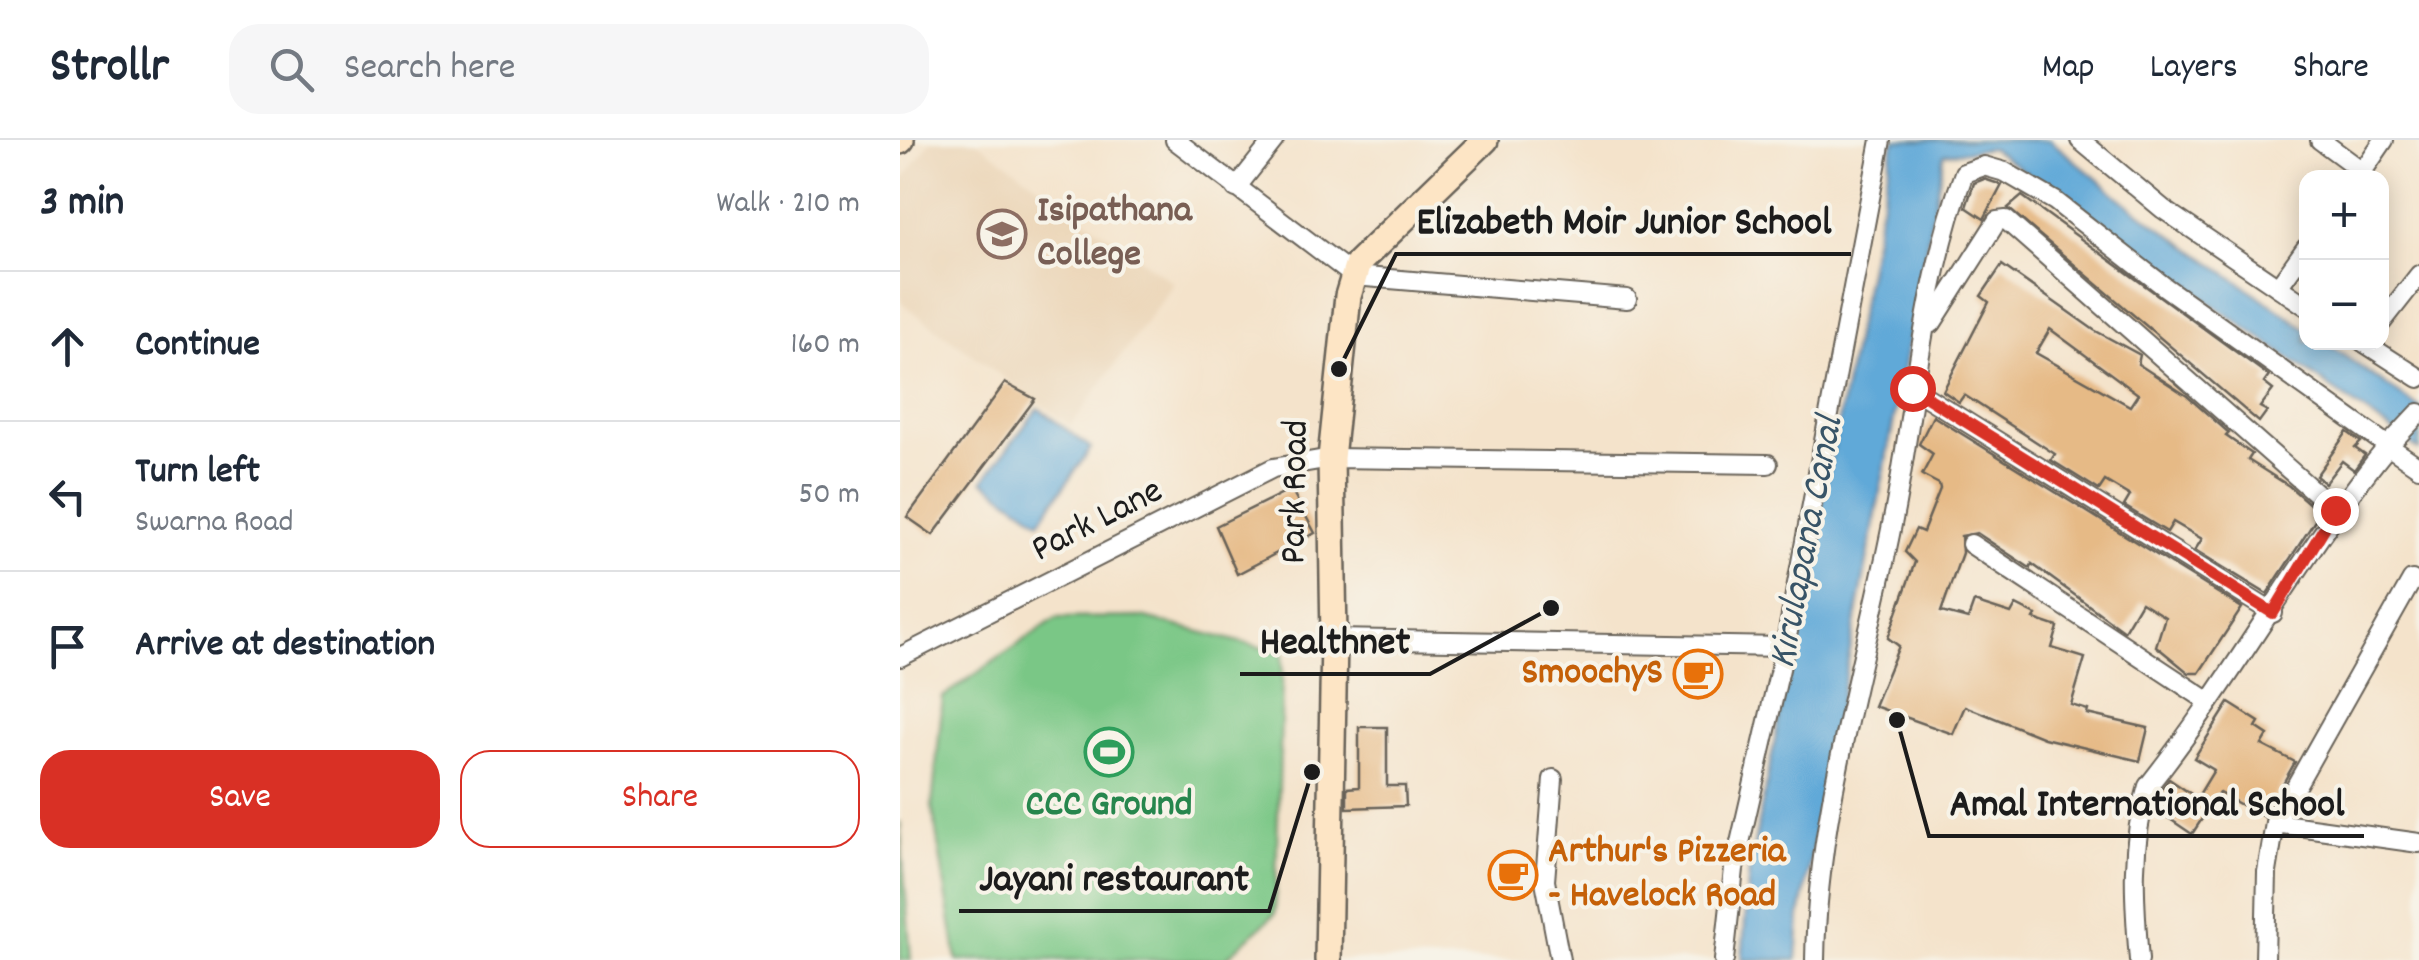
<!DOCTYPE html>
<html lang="en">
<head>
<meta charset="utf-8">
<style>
  body { margin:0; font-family:Dekko,sans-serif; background:#f6f6f7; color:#1f2937 }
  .controls { position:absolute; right:30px; top:30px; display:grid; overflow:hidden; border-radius:20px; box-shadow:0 5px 25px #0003 }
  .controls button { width:90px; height:90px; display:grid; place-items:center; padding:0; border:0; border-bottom:2px solid #e0e1e3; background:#fff; color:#1f2937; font:50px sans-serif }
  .stop { position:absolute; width:30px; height:30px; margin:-22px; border:8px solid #d93025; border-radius:50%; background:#fff }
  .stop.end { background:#d93025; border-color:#fff; box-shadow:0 2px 10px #0008 }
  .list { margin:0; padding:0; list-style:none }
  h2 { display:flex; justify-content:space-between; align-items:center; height:130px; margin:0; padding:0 40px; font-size:42px }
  h2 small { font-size:32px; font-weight:400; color:#747a83 }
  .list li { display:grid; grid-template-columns:65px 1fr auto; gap:30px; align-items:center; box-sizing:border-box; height:150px; padding:0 40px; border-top:2px solid #e0e1e3 }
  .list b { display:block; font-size:38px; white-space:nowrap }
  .list p { margin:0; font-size:32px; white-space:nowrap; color:#747a83 }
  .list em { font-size:32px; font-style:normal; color:#747a83 }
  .actions { display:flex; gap:20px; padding:30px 40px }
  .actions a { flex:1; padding:22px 0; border:2px solid #d93025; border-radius:30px; text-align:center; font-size:35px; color:#d93025 }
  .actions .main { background:#d93025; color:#fff }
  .icon { flex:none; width:55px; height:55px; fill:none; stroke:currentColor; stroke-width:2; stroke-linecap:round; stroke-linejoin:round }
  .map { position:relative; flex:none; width:1519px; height:820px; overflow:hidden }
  header { display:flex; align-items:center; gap:60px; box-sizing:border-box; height:140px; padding:0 50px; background:#fff; border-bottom:2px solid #e0e1e3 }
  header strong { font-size:48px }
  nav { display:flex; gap:55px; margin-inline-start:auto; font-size:35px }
  .search { width:700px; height:90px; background:#f6f6f7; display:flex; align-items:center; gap:25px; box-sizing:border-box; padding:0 35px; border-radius:30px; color:#747a83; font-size:38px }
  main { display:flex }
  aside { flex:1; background:#fff }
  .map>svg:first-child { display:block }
  .built { fill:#ecd7ba }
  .green { fill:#7ac786; stroke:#4b7251; stroke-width:2.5 }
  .water { fill:#61a9d8; stroke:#3e627a; stroke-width:2.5 }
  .building { fill:#e6ba86; fill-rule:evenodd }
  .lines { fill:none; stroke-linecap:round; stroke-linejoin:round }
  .minor-casing { stroke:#686259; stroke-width:22 }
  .secondary-casing { stroke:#686259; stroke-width:30 }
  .minor { stroke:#fff; stroke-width:18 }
  .secondary { stroke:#fde5c5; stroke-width:25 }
  .route { stroke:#d93025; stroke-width:12 }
  .labels { text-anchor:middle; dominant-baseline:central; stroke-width:8; stroke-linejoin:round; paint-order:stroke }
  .education-label { font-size:38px; font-weight:bold; fill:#785e54; stroke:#f7f3e8; text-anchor:start }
  .street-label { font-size:38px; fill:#1c1c1c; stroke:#f7f3e8 }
  .food-label { font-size:38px; font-weight:bold; fill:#c56008; stroke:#f7f3e8; text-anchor:end }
  .leisure-label { font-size:38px; font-weight:bold; fill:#27864d; stroke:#f7f3e8 }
  .water-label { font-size:40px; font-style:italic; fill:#385467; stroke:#f7f3e8 }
  .leader { fill:none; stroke:#1c1c1c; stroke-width:4 }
  .callout-dot { fill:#1c1c1c; stroke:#f7f3e8; stroke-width:4 }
  .callout-label { font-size:40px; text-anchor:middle; font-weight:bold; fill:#1c1c1c; stroke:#f7f3e8; stroke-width:8; stroke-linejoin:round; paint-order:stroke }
</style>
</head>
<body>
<header>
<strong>Strollr</strong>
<div class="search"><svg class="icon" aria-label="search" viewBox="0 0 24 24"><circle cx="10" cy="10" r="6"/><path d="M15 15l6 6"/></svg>Search here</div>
<nav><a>Map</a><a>Layers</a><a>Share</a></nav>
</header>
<main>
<aside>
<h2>3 min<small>Walk · 210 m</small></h2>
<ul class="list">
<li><svg class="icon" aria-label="ahead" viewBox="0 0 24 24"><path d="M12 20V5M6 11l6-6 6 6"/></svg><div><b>Continue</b></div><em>160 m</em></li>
<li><svg class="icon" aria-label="left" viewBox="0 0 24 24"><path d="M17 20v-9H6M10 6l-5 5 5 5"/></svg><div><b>Turn left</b><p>Swarna Road</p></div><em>50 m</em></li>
<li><svg class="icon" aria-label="arrive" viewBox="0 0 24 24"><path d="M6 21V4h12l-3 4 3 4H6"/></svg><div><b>Arrive at destination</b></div></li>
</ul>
<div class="actions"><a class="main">Save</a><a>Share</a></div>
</aside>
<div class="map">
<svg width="1519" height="820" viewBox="0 0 1519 820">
  <rect width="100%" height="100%" fill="#f7f3e8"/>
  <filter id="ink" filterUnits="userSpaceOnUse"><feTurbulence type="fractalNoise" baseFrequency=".01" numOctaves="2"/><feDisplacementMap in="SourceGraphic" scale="20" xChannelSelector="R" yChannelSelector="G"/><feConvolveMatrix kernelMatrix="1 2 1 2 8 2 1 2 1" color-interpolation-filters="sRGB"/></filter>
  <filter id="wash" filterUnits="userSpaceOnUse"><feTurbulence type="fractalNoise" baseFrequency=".0048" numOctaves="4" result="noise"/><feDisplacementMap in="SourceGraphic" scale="40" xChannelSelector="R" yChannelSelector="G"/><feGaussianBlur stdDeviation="2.25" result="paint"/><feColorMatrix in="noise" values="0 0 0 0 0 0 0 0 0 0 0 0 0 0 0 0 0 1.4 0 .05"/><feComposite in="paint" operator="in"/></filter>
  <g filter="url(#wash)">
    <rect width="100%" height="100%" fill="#f4e3cb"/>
    <polygon class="built" points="32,0 75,0 274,143 171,286 0,162 0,44"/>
    <g class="green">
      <polygon points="242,477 383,513 375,774 324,820 57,820 32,666 43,557 156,478"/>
      <polygon points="0,681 11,820 0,820"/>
    </g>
    <g class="water">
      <polygon points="994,0 1150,0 1226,63 1406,189 1406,202 1426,203 1519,268 1519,310 1091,8 1044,14 900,776 897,820 842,820 849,730"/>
      <polygon points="138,268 191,308 140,381 83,341"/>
    </g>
    <g id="blocks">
      <g class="building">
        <polygon points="1084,39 1102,45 1084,79 1066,67 1074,43"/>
        <polygon points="1122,56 1369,236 1364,243 1373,250 1360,267 1367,271 1359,282 1108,68"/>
        <path d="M1102,125L1194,190L1240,215L1238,224L1287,256L1329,293L1326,296L1352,314L1348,320L1389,346L1420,373L1367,454L1295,410L1302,399L1273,382L1267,392L1224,366L1230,356L1205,341L1199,350L1151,320L1155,314L1064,255L1059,262L1043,251L1089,162L1081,156ZM1150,189L1238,254L1230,266L1136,213Z"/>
        <polygon points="105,243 135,259 33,395 7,377"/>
        <polygon points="1033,276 1342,468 1299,533 1289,533 1256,506 1265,477 1241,462 1224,491 1132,424 1130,428 1077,393 1061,396 1062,413 1041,472 1068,479 1074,462 1111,474 1116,465 1136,475 1134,479 1158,487 1152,508 1185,518 1171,565 1188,570 1187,574 1248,588 1240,621 1144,598 1065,566 1053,594 974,566 999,506 988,498 1015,422 1005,412 1016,389 1023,392 1040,349 1039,344 1022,335 1033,314 1019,304"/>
        <polygon points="1447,292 1461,302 1455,308 1465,315 1454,330 1442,321 1425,343 1416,336"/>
        <polygon points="391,349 415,393 337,434 316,386"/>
        <polygon points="1329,563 1359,582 1356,587 1368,595 1362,605 1395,622 1364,677 1319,653 1292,694 1255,669 1259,652 1269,639 1297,658 1314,630 1294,618"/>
        <polygon points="459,587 487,587 487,646 505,646 506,666 447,668 447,648 459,647"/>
      </g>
    </g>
  </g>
  <g filter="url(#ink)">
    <use href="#blocks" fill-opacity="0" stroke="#686259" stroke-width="2.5"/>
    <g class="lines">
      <g class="minor-casing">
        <g id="minor">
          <polyline points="275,0 454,136 727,159"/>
          <polyline points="1180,0 1263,69 1406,166"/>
          <polyline points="1420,0 1462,31"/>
          <polyline points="1458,38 1484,0"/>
          <polyline points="336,48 374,0"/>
          <polyline points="1378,147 1406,108"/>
          <polyline points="1482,182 1519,135"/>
          <polyline points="1032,183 1097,81 1106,80 1435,370"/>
          <polyline points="1463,202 1519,238"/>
          <polyline points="1012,248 1373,473"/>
          <polyline points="1071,404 1308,561"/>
          <polyline points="434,499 885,507"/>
          <polyline points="0,517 373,328 431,318 868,324"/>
          <polyline points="653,639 645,741 660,820"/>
          <polyline points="1375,683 1519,703"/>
          <polyline points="824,820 834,729 885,507 981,0"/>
          <path d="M915,820C917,668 967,518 995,369C1016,257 1024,141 1064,33L1084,26L1105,32L1155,61L1265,147L1488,306L1519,273"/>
          <path d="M1239,820C1234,760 1230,704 1248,646C1335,537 1400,413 1488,306L1519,327"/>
          <polyline points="1365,820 1367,732 1375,683 1512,440"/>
        </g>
      </g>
      <g class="secondary-casing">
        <g id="secondary">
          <polyline points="0,1 1,0"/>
          <polyline points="428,820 434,499 431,318 448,156 458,123 585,0"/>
        </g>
      </g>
      <use href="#minor" class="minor"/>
      <use href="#secondary" class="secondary"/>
    </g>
  </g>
  <g class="lines" filter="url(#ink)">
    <polyline class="route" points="1012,248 1373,473 1435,370"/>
  </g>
  <defs>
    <g id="school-ring" transform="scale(2.5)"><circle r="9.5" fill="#f7f3e8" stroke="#8d6e63" stroke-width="1.5"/><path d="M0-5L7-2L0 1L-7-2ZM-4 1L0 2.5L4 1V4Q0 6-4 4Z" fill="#8d6e63"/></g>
    <g id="cafe-ring" transform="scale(2.5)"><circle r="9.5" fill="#f7f3e8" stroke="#e8710a" stroke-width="1.5"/><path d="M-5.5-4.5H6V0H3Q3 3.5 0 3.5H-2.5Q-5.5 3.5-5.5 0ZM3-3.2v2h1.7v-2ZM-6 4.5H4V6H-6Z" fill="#e8710a"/></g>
    <g id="stadium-ring" transform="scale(2.5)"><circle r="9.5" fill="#f7f3e8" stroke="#2e9e5b" stroke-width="1.5"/><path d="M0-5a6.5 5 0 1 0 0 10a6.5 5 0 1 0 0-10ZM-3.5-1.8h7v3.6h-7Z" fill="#2e9e5b"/></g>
  </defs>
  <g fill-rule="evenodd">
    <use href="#school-ring" x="102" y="94"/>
    <use href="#cafe-ring" x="798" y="534"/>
    <use href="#stadium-ring" x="209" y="612"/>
    <use href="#cafe-ring" x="613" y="735"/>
  </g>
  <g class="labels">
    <g class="education-label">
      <text x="137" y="72">Isipathana<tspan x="137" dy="44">College</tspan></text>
    </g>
    <g class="street-label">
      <text transform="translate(397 352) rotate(-89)">Park Road</text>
      <text transform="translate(198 382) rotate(-27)">Park Lane</text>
    </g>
    <g class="food-label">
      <text x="763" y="534">SmoochyS</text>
      <text x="648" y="713" text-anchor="start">Arthur's Pizzeria<tspan x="648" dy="44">- Havelock Road</tspan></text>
    </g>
    <g class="leisure-label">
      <text x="209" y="666">CCC Ground</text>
    </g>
    <g class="water-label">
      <text transform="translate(909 403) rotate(-79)">Kirulapana Canal</text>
    </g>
  </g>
  <path class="leader" d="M439 229L496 114H951M651 468L530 534H340M997 580L1029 696H1464M412 632L369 771H59"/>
  <g class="callout-dot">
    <circle cx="439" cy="229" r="10"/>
    <circle cx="651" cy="468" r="10"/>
    <circle cx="997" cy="580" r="10"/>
    <circle cx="412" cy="632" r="10"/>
  </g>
  <g class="callout-label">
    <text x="724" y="93">Elizabeth Moir Junior School</text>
    <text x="435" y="513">Healthnet</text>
    <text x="1247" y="675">Amal International School</text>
    <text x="214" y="750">Jayani restaurant</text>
  </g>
</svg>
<div class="controls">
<button>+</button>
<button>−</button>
</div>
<div class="stop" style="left:1012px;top:248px"></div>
<div class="stop end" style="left:1435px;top:370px"></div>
</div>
</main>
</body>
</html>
